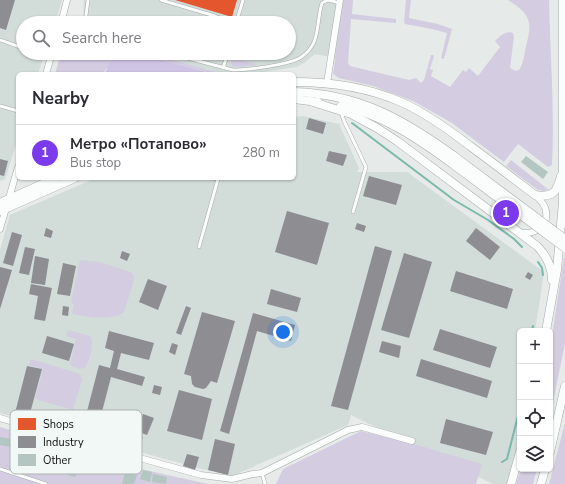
<!DOCTYPE html>
<html lang="en">
<head>
<meta charset="utf-8">
<style>
  body { margin:0; font-family:"Nunito Sans",sans-serif; background:#f7f7f7; color:#2b2b33 }
  .controls { position:absolute; right:12px; bottom:12px; display:grid; overflow:hidden; border-radius:6px; box-shadow:0 1px 3px #0004 }
  .controls button { width:36px; height:36px; display:grid; place-items:center; padding:0; border:0; border-bottom:1px solid #e1e1e2; background:#fff; color:#2b2b33; font:20px sans-serif }
  .you { position:absolute; left:283px; top:332px; width:14px; height:14px; margin:-10px; border:3px solid #fff; border-radius:50%; background:#1a73e8; box-shadow:0 0 0 6px #1a73e833 }
  .badge { display:grid; place-items:center; width:26px; height:26px; border-radius:50%; background:#7c3aed; color:#fff; font-size:13px; font-weight:700 }
  .pin { position:absolute; translate:-50% -50%; border:2px solid #fff; box-shadow:0 1px 4px #0006 }
  .list { margin:0; padding:0; list-style:none }
  h2 { display:flex; justify-content:space-between; align-items:center; height:52px; margin:0; padding:0 16px; font-size:17px }
  h2 small { font-size:13px; font-weight:400; color:#7c7c81 }
  .list li { display:grid; grid-template-columns:26px 1fr auto; gap:12px; align-items:center; box-sizing:border-box; height:56px; padding:0 16px; border-top:1px solid #e1e1e2 }
  .list b { display:block; font-size:15px; white-space:nowrap }
  .list p { margin:0; font-size:13px; white-space:nowrap; color:#7c7c81 }
  .list em { font-size:13px; font-style:normal; color:#7c7c81 }
  .icon { flex:none; width:22px; height:22px; fill:none; stroke:currentColor; stroke-width:2; stroke-linecap:round; stroke-linejoin:round }
  .map { position:relative; flex:none; width:565px; height:484px; overflow:hidden }
  .search { position:absolute; background:#fff; box-shadow:0 1px 3px #0004; left:16px; top:16px; width:280px; height:44px; display:flex; align-items:center; gap:10px; box-sizing:border-box; padding:0 14px; border-radius:22px; color:#7c7c81; font-size:15px }
  .panel { position:absolute; background:#fff; box-shadow:0 1px 3px #0004; left:16px; top:72px; width:280px; height:108px; border-radius:6px }
  .map>svg:first-child { display:block }
  .built { fill:#d2dcd9 }
  .green { fill:#d4cde2 }
  .forest { fill:#d0c4e5 }
  .shops { fill:#e4572e }
  .industry { fill:#8d8d92 }
  .lines { fill:none; stroke-linecap:round; stroke-linejoin:round }
  .stream { stroke:#7abaab; stroke-width:2 }
  .building { fill:#b3c6c1 }
  .service-casing { stroke:#a7aaa8; stroke-width:4 }
  .minor-casing { stroke:#a7aaa8; stroke-width:7 }
  .secondary-casing { stroke:#a7aaa8; stroke-width:9 }
  .service { stroke:#fbfcfc; stroke-width:3 }
  .minor { stroke:#fbfcfc; stroke-width:6 }
  .secondary { stroke:#fbfcfc; stroke-width:8 }
  .secondary-bridge-casing { stroke:#a7aaa8; stroke-width:9; stroke-linecap:butt }
  .secondary-bridge { stroke:#fbfcfc; stroke-width:8 }
  .key { fill:#f2f8f6; stroke:#aeb3b2; stroke-width:1 }
  .key-label { font-size:11px; fill:#101212 }
</style>
</head>
<body>
<div class="map">
<svg width="565" height="484" viewBox="0 0 565 484">
  <rect width="100%" height="100%" fill="#e6eae8"/>
  <g class="built">
    <polygon points="0,0 62,0 55,23 23,23 23,53 45,53 38,74 18,74 18,138 5,179 0,181"/>
    <polygon points="84,0 346,0 337,58 315,54 304,63 296,67 251,74 223,74 148,53 289,53 289,23 83,23"/>
    <polygon points="303,116 339,124 359,168 357,172 407,172 544,272 535,331 520,331 520,430 512,484 493,484 351,415 348,425 232,476 198,468 0,413 0,250 10,215 96,178 294,178 294,117"/>
  </g>
  <g class="green">
    <path d="M343,0H353L352,14L396,19V23L351,19L348,63L350,66L409,80L416,78L421,83L424,80L431,55H433L434,56L430,69L433,70L431,76L450,87L463,70L466,72L469,68L478,76L500,47L495,41C500,36 506,30 513,33L514,37L510,68L516,71L519,70C524,63 524,54 526,46C533,21 530,14 508,0H549C550,55 555,110 552,165L548,167L518,144L504,162L452,123L413,101L373,86L339,78L333,74Z"/>
    <polygon points="406,0 411,0 409,18 438,24 452,29 444,59 441,58 447,33 432,29 405,24 404,22"/>
    <polygon points="61,53 114,53 112,61 104,72 105,74 55,74"/>
    <polygon points="122,53 148,53 223,74 213,74 148,56"/>
    <polygon points="232,57 256,64 256,65 234,67 231,63"/>
    <polygon points="511,160 549,190 544,191 538,190 506,166"/>
    <polygon points="564,258 565,259 565,343 550,418 550,348"/>
    <path d="M80,260L99,262L131,272L134,276V280L124,312C114,321 84,317 72,314L74,304L71,302Z"/>
    <path d="M68,330L90,336C95,344 90,360 85,368L79,369L70,365L76,339L66,336Z"/>
    <polygon points="31,359 80,374 82,380 73,410 35,399 43,369 29,365"/>
    <polygon points="565,423 565,484 549,484"/>
    <polygon points="0,427 145,470 208,484 0,484"/>
    <polygon points="361,431 407,442 482,464 476,484 276,484 283,469"/>
    <polygon points="521,469 537,469 533,484 516,484"/>
  </g>
  <polygon class="forest" points="114,53 148,56 213,74 105,74 108,65 112,61"/>
  <polygon class="shops" points="175,0 237,0 232,17"/>
  <g class="industry">
    <polygon points="0,0 15,0 6,30 0,28"/>
    <polygon points="309,118 326,123 323,134 306,129"/>
    <polygon points="329,151 347,155 343,166 326,161"/>
    <polygon points="0,159 8,161 4,176 0,175"/>
    <polygon points="369,176 402,185 396,205 363,196"/>
    <polygon points="287,211 329,223 317,265 275,252"/>
    <polygon points="357,223 366,226 364,232 355,229"/>
    <polygon points="46,228 53,231 51,238 44,236"/>
    <polygon points="476,228 500,247 490,260 466,241"/>
    <polygon points="12,232 22,235 13,266 3,263"/>
    <polygon points="375,246 392,251 348,410 331,406"/>
    <polygon points="25,247 35,249 29,275 19,273"/>
    <polygon points="122,251 130,254 127,261 120,258"/>
    <polygon points="404,253 432,262 409,338 381,330"/>
    <polygon points="35,256 49,259 45,285 31,283"/>
    <polygon points="63,263 76,266 70,296 57,294"/>
    <polygon points="0,267 12,270 0,309"/>
    <polygon points="456,271 513,289 507,309 450,291"/>
    <polygon points="528,272 533,275 530,280 525,277"/>
    <polygon points="148,279 167,286 158,310 139,302"/>
    <polygon points="31,284 52,288 45,321 34,319 38,296 29,294"/>
    <polygon points="271,289 301,298 297,312 267,304"/>
    <polygon points="63,306 69,307 68,316 62,315"/>
    <polygon points="186,306 191,308 181,335 176,333"/>
    <polygon points="202,312 235,321 217,383 211,381 206,388 203,389 195,387 192,384 191,376 184,374"/>
    <polygon points="253,313 295,325 291,341 257,331 229,434 220,431"/>
    <polygon points="440,329 497,347 490,368 433,350"/>
    <polygon points="109,331 154,343 149,360 121,353 117,369 145,377 142,386 111,377 97,431 83,427 99,365 110,368 114,351 105,348"/>
    <polygon points="47,336 74,344 69,361 42,353"/>
    <polygon points="382,341 401,346 399,358 379,352"/>
    <polygon points="172,343 178,345 175,355 169,352"/>
    <polygon points="421,359 492,381 487,398 416,376"/>
    <polygon points="27,366 42,369 29,417 15,413"/>
    <polygon points="154,385 162,387 160,395 152,393"/>
    <polygon points="179,390 212,399 202,440 167,431"/>
    <polygon points="143,414 154,418 147,435 136,431"/>
    <polygon points="446,419 493,432 486,455 440,443"/>
    <polygon points="132,433 143,437 138,450 127,446"/>
    <polygon points="215,439 235,444 228,475 208,470"/>
    <polygon points="187,454 199,457 195,470 183,466"/>
  </g>
  <g class="lines">
    <g class="stream">
      <polyline points="352,123 454,200 488,220 514,239 522,247"/>
      <polyline points="538,262 542,268 543,275"/>
      <polyline points="532,331 533,326"/>
      <polyline points="502,462 507,459 520,408"/>
    </g>
  </g>
  <g class="building">
    <polygon points="526,156 548,172 543,179 521,162"/>
    <polygon points="0,437 12,439 11,447 0,445"/>
    <polygon points="67,458 79,462 75,477 62,473"/>
    <polygon points="143,470 152,472 150,482 140,479"/>
    <polygon points="125,472 137,475 134,484 122,484"/>
    <polygon points="153,474 167,477 166,484 152,482"/>
  </g>
  <g class="lines">
    <g class="service-casing">
      <g id="service">
        <polyline points="161,0 215,16 231,23"/>
        <polyline points="85,23 88,0"/>
        <polyline points="236,23 243,0"/>
        <polyline points="0,40 23,48"/>
        <polyline points="36,53 51,58"/>
        <path d="M168,53L233,70C248,70 287,65 300,58C306,54 311,49 314,42C319,30 318,15 322,3L328,0L340,3"/>
        <polyline points="223,68 228,53"/>
        <polyline points="0,106 18,111"/>
        <polyline points="341,112 344,121 366,167 353,212"/>
        <polyline points="199,247 218,179 212,178"/>
        <polyline points="0,469 46,484"/>
        <polyline points="262,473 265,484"/>
      </g>
    </g>
    <g class="minor-casing">
      <g id="minor">
        <polyline points="61,23 67,0"/>
        <polyline points="46,74 52,53"/>
        <polyline points="327,83 340,0"/>
        <polyline points="0,229 18,167"/>
        <path d="M519,232C532,236 549,227 546,211C545,204 540,200 535,195"/>
        <polyline points="0,418 82,442 201,475 232,479 253,474 262,473 348,430 362,427 412,441"/>
      </g>
    </g>
    <g class="secondary-casing">
      <g id="secondary">
        <path d="M294,82C330,82 367,87 401,102C426,113 448,129 470,146C492,162 514,179 535,195C553,198 557,192 561,176"/>
        <path d="M294,92C359,94 403,119 454,156"/>
        <polyline points="294,99 318,102"/>
        <path d="M313,102L351,114L377,128L397,141L537,246C547,256 552,266 552,280"/>
        <path d="M341,106C382,114 417,138 450,162"/>
        <polyline points="0,203 56,178"/>
        <polyline points="0,211 75,178"/>
        <polyline points="546,331 557,270 563,202 563,0"/>
        <polyline points="550,452 565,386"/>
        <polyline points="511,484 520,452"/>
        <polyline points="541,484 545,469"/>
      </g>
    </g>
    <use href="#service" class="service"/>
    <use href="#minor" class="minor"/>
    <use href="#secondary" class="secondary"/>
    <g class="secondary-bridge-casing">
      <g id="secondary-bridge">
        <polyline points="454,156 565,239"/>
        <polyline points="450,162 565,248"/>
      </g>
    </g>
    <use href="#secondary-bridge" class="secondary-bridge"/>
  </g>
  <rect x="10" y="410" width="132" height="64" rx="6" class="key"/>
  <rect x="18" y="418" width="18" height="12" fill="#e4572e"/>
  <rect x="18" y="436" width="18" height="12" fill="#8d8d92"/>
  <rect x="18" y="454" width="18" height="12" fill="#b3c6c1"/>
  <g class="key-label">
    <text x="43" y="428">Shops</text>
    <text x="43" y="446">Industry</text>
    <text x="43" y="464">Other</text>
  </g>
</svg>
<div class="controls">
<button>+</button>
<button>−</button>
<button><svg class="icon" aria-label="locate" viewBox="0 0 24 24"><circle cx="12" cy="12" r="6"/><path d="M12 2v4M12 18v4M2 12h4M18 12h4"/></svg></button>
<button><svg class="icon" aria-label="layers" viewBox="0 0 24 24"><path d="M12 4l9 5-9 5-9-5zM3 14l9 5 9-5"/></svg></button>
</div>
<div class="you"></div>
<div class="pin badge" style="left:506px;top:213px">1</div>
<div class="search"><svg class="icon" aria-label="search" viewBox="0 0 24 24"><circle cx="10" cy="10" r="6"/><path d="M15 15l6 6"/></svg>Search here</div>
<section class="panel">
<h2>Nearby<small></small></h2>
<ul class="list">
<li><span class="badge">1</span><div><b>Метро «Потапово»</b><p>Bus stop</p></div><em>280 m</em></li>
</ul>
</section>
</div>
</body>
</html>
